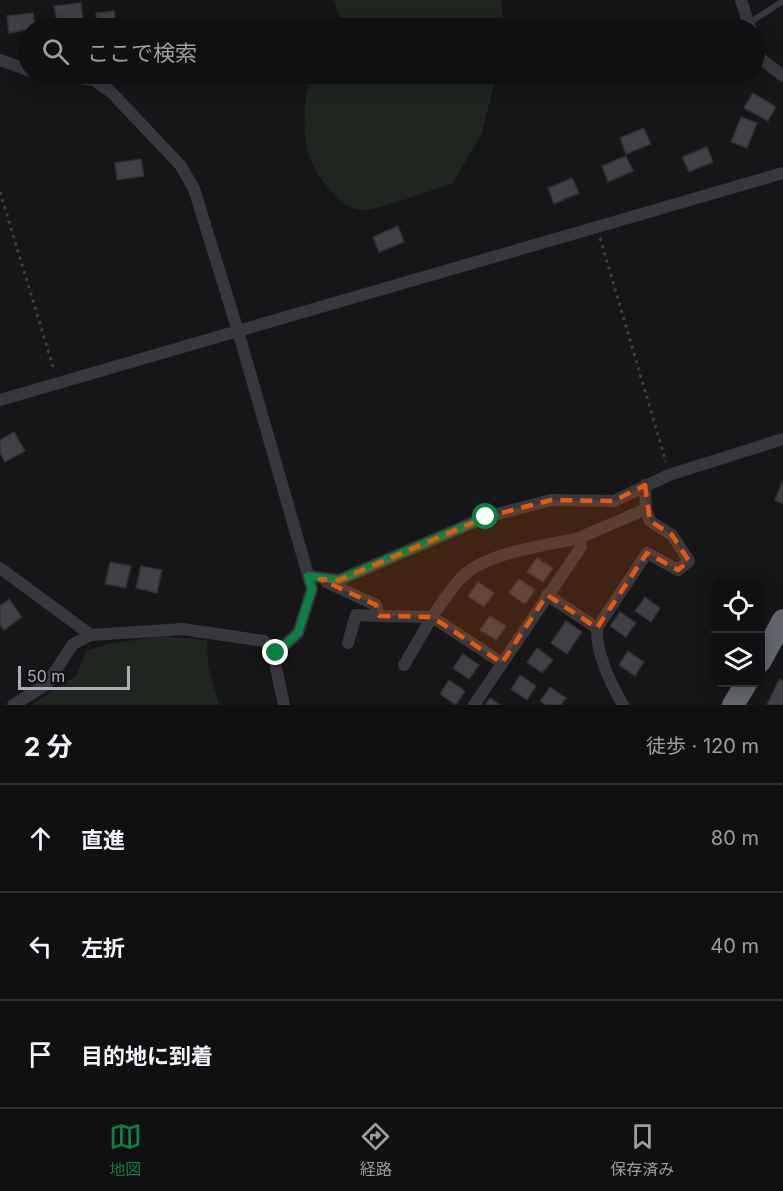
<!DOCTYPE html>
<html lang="ja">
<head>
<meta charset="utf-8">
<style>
  body { margin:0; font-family:Inter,"Noto Sans JP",sans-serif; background:#1e1e20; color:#f1f3f6 }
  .controls { position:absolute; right:18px; bottom:18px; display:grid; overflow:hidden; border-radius:12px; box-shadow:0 3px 15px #0003 }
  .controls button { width:54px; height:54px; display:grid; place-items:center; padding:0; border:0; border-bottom:2px solid #303032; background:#101012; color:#f1f3f6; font:30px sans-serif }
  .scale { position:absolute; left:18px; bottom:15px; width:112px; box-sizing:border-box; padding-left:6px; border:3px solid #a8adb8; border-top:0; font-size:16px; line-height:21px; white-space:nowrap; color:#a8adb8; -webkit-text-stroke:4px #111113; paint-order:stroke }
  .stop { position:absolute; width:18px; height:18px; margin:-14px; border:4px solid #0b8043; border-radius:50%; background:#fff }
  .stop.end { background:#0b8043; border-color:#fff; box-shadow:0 2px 6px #0008 }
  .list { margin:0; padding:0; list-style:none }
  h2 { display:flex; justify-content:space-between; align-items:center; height:78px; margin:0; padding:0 24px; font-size:26px }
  h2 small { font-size:20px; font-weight:400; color:#9c9d9f }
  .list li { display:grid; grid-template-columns:39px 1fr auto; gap:18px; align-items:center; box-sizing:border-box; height:108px; padding:0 24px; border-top:2px solid #303032 }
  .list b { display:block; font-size:22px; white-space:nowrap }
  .list em { font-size:20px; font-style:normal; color:#9c9d9f }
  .icon { flex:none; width:33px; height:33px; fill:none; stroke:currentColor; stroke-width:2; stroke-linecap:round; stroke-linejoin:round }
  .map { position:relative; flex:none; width:783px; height:705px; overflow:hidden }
  .search { position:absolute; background:#101012; box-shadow:0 3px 15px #0003; left:18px; right:18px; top:18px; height:66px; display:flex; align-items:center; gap:15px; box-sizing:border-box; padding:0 21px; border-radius:33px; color:#9c9d9f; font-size:22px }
  .sheet { height:402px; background:#101012 }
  nav { display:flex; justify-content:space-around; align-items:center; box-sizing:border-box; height:84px; border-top:2px solid #303032; background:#101012; font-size:16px; color:#9c9d9f }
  nav a { display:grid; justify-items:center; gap:3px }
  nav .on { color:#0b8043 }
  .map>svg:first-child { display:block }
  .green { fill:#1e261f }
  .building { fill:#404145; stroke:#303034; stroke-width:1.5 }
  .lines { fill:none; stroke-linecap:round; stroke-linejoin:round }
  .path { stroke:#3d3f44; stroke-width:3; stroke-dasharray:3 4.5; stroke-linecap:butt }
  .lane { stroke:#37383d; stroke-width:6 }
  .street { stroke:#37383d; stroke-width:12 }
  .highway { stroke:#63666e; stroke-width:22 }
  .route { stroke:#0b8043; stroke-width:8 }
  .marked { fill:#e8590c; fill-opacity:0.2; stroke:#e8590c; stroke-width:4.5; stroke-dasharray:12 8; stroke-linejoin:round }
</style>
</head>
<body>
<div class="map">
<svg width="783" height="705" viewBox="0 0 783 705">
  <rect width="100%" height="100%" fill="#161618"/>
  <g class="green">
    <polygon points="333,0 501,0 504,28 341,28 339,14"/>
    <path d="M309,74H497L481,135L452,184C433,189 379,210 364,210C349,210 342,203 333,193C297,156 303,121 309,74Z"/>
    <polygon points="161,636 207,640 208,667 219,705 31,705 76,676 86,651 108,644"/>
  </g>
  <g class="building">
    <polygon points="81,3 83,19 57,23 54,6"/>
    <polygon points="114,11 117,28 98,28 96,13"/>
    <polygon points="33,13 35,28 9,33 7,16"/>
    <polygon points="753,93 776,107 768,121 744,108"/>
    <polygon points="741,117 757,123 747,148 731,142"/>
    <polygon points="644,128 651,144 626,154 620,138"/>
    <polygon points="707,147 713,162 689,172 682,157"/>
    <polygon points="626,156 633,171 608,182 602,166"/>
    <polygon points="141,159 144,176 117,180 115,163"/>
    <polygon points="572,178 579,193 554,204 548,188"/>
    <polygon points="398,226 404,242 379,252 373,237"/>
    <polygon points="14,432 25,451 5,462 0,453 0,440"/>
    <polygon points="783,480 783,504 775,500"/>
    <polygon points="537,558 553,568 543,582 527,572"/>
    <polygon points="110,562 131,566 126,588 105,584"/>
    <polygon points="141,566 162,570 157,593 136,588"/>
    <polygon points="519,579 535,590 525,604 509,593"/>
    <polygon points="478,582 494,593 484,607 468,596"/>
    <polygon points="645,597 660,608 651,622 635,611"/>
    <polygon points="9,599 22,617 4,630 0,625 0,606"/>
    <polygon points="620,612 636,623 626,637 610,626"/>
    <polygon points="490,616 506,626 496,640 480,630"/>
    <polygon points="566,621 582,632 567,654 551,643"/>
    <polygon points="537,648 553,660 542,673 527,662"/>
    <polygon points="628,651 644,662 635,676 619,665"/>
    <polygon points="463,654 479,665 469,679 453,668"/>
    <polygon points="520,675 536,686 527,700 511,689"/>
    <polygon points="779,679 783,681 783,705 767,705"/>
    <polygon points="449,680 465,691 456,705 440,694"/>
    <polygon points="550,687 566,698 561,705 546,705 540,701"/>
    <polygon points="490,698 501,705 485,705"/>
  </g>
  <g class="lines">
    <g class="path">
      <polyline points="0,192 54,370"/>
      <polyline points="600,238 666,462"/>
    </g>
    <polyline class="lane" points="749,23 783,1"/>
    <g class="street">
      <polyline points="741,0 750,28"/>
      <polyline points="754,49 756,55 783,76"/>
      <polyline points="0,60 28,70"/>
      <polyline points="46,74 94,80 111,92 181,166 194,189 238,331 312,589 298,633 276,653 275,663 284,705"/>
      <polyline points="0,400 783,173"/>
      <polyline points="579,538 646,509 645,485"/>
      <polyline points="0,568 91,635"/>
      <polyline points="308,576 339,580 486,517 551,500 614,501 669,475 783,439"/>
      <path d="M326,582L376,605L379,616L432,617C441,604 450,590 460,579C485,552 544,546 579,538L581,547L474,705"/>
      <polyline points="547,595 597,628"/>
      <polyline points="348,643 356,615 379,616"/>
      <polyline points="404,665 432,617 502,663"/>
      <polyline points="13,705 46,685 73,644 91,635 183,629 264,641 276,653"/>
      <path d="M623,705C610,682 596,654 597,628L647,553L678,570L689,561L672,535L650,521L646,509"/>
    </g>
    <g class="highway">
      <polyline points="760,662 783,620"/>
      <polyline points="733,705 747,682"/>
    </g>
  </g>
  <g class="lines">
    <polyline class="route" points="276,653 298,633 312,589 308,576 339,580 486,517"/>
  </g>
  <path class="marked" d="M645,485L650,521L672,535L689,561L678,570L647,553L597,628L547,595L502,663L432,617L379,616L376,605L320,579L339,580L486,517L551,500L614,501Z"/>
</svg>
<div class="controls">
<button><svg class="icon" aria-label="locate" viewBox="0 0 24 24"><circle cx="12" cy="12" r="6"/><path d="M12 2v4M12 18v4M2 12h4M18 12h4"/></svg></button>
<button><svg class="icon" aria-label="layers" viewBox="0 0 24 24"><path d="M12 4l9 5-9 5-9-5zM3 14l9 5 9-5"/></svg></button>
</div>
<div class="scale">50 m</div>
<div class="stop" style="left:486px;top:517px"></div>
<div class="stop end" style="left:276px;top:653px"></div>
<div class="search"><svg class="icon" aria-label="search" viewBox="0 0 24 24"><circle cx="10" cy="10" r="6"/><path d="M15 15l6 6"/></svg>ここで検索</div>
</div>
<section class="sheet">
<h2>2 分<small>徒歩 · 120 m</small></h2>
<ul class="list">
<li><svg class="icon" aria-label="ahead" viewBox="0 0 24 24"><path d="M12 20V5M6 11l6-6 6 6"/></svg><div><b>直進</b></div><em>80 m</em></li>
<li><svg class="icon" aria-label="left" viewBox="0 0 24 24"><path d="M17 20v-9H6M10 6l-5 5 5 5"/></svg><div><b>左折</b></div><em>40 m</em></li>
<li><svg class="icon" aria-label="arrive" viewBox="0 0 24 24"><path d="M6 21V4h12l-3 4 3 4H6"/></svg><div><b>目的地に到着</b></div></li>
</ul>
</section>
<nav>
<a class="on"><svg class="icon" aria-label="map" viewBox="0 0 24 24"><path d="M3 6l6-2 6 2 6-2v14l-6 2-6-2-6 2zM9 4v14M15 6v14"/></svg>地図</a>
<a><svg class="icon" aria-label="directions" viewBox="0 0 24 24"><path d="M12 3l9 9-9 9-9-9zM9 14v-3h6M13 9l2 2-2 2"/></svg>経路</a>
<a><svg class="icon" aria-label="saved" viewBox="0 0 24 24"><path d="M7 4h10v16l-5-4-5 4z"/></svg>保存済み</a>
</nav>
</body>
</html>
